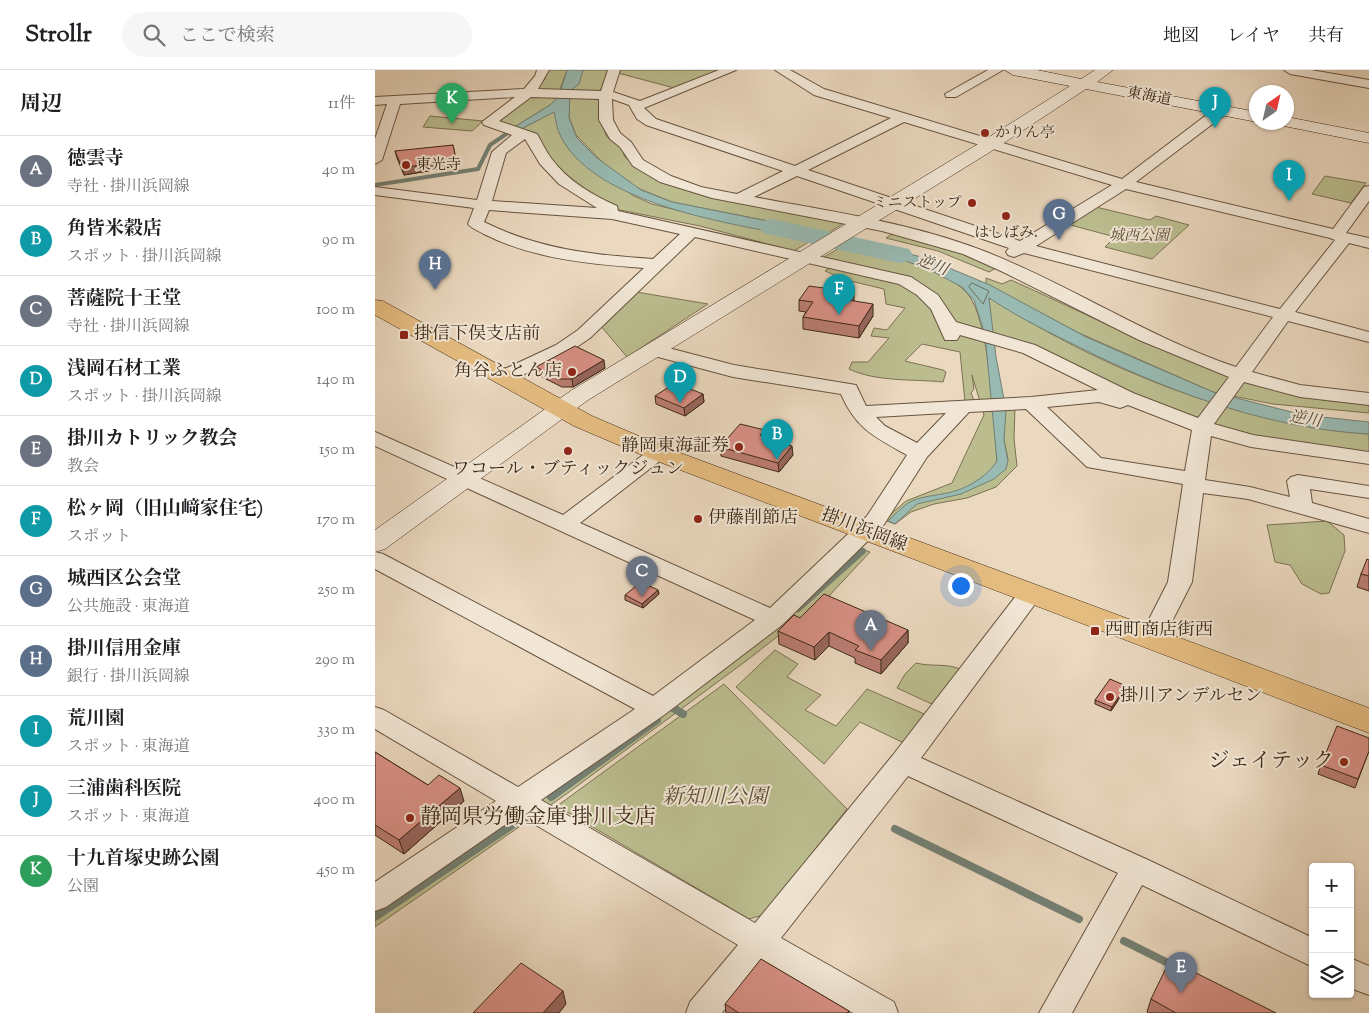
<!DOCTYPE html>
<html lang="ja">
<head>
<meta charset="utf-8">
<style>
  body { margin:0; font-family:"Sorts Mill Goudy","Noto Serif JP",serif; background:#f6f6f6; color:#202124 }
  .controls { position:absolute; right:15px; bottom:15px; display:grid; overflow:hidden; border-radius:5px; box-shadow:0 1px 4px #0004 }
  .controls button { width:45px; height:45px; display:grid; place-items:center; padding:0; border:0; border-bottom:1px solid #e0e0e0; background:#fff; color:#202124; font:25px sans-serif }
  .compass { position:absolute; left:874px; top:15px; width:45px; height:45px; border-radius:50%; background:#fff; box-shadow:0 1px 4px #0004; rotate:34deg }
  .you { position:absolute; left:585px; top:515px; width:18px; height:18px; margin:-12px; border:4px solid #fff; border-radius:50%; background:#1a73e8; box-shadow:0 0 0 8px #1a73e833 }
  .badge { display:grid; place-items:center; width:32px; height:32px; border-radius:50%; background:#2563eb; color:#fff; font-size:16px; font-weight:700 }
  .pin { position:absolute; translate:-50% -41px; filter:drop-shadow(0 1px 2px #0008) }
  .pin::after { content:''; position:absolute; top:26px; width:18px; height:15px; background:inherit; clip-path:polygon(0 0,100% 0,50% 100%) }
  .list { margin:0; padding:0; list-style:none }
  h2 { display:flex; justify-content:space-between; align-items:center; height:65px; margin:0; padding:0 20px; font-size:21px }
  h2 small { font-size:16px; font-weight:400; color:#757577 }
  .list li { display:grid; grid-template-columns:32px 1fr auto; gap:15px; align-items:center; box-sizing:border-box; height:70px; padding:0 20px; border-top:1px solid #e0e0e0 }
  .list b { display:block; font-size:19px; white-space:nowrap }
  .list p { margin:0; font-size:16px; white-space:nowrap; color:#757577 }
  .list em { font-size:16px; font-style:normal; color:#757577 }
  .icon { flex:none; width:28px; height:28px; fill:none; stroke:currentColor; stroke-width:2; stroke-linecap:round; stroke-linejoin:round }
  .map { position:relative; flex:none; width:994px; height:943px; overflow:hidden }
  header { display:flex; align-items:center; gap:30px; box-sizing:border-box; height:70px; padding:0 25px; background:#fff; border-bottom:1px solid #e0e0e0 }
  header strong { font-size:24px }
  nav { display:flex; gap:28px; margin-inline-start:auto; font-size:18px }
  .search { width:350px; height:45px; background:#f6f6f6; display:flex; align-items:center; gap:12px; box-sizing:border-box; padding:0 18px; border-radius:28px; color:#757577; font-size:19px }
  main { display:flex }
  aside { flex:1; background:#fff }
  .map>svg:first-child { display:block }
  .green { fill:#bbbd8f; stroke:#7c7252 }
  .water { fill:#98bab2; stroke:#748073 }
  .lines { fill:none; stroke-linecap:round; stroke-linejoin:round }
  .shore { stroke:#6a7163; stroke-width:1 }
  .stream-far2 { stroke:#748073; stroke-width:4 }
  .stream-far1 { stroke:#748073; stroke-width:6 }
  .stream { stroke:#748073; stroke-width:8 }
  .river { fill:#98bab2; fill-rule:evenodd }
  .street-casing { stroke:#68543f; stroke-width:2 }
  .secondary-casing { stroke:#3d2814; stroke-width:1 }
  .primary-casing { stroke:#3d2814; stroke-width:1 }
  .street { fill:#f1e6d5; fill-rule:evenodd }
  .secondary { fill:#f1e6d5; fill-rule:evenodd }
  .primary { fill:#e5bc80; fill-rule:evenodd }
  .wall { fill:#bb7d73; stroke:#3d2814 }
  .shaded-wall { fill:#98665e; stroke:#3d2814 }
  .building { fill:#d99186; stroke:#3d2814 }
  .poi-dot { fill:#8f2418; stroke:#f1e6d5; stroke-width:2 }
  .labels { text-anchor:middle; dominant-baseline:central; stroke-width:4; stroke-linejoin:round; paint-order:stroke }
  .far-street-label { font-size:15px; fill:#3d2814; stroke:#f1e6d5 }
  .far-poi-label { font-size:15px; fill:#3d2814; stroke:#f1e6d5; text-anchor:start }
  .far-park-label { font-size:15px; font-style:italic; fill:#5c4d33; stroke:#f1e6d5 }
  .far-water-label { font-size:16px; font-style:italic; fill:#544c3c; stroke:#f1e6d5 }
  .poi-label { font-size:18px; fill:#3d2814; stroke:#f1e6d5; text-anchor:start }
  .street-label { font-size:18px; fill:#3d2814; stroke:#f1e6d5 }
  .near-poi-label { font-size:21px; fill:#3d2814; stroke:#f1e6d5; text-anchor:end }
  .near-park-label { font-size:21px; font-style:italic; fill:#5c4d33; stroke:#f1e6d5 }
</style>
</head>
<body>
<header>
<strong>Strollr</strong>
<div class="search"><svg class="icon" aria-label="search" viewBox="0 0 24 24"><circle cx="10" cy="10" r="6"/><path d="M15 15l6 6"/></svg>ここで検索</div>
<nav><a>地図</a><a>レイヤ</a><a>共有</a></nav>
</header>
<main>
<aside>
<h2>周辺<small>11件</small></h2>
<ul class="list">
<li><span class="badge" style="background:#6b7280">A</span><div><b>徳雲寺</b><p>寺社 · 掛川浜岡線</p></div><em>40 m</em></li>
<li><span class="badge" style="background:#0f9aa8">B</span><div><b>角皆米穀店</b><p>スポット · 掛川浜岡線</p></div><em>90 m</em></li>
<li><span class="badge" style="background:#6b7280">C</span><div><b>菩薩院十王堂</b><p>寺社 · 掛川浜岡線</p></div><em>100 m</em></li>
<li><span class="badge" style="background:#0f9aa8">D</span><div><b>浅岡石材工業</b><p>スポット · 掛川浜岡線</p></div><em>140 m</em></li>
<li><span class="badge" style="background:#6b7280">E</span><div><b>掛川カトリック教会</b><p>教会</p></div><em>150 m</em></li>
<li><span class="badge" style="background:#0f9aa8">F</span><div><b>松ヶ岡（旧山﨑家住宅)</b><p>スポット</p></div><em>170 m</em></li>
<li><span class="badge" style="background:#5c6f8a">G</span><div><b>城西区公会堂</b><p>公共施設 · 東海道</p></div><em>250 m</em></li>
<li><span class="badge" style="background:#5c6f8a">H</span><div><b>掛川信用金庫</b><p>銀行 · 掛川浜岡線</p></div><em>290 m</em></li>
<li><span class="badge" style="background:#0f9aa8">I</span><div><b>荒川園</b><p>スポット · 東海道</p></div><em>330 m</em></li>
<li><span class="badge" style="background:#0f9aa8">J</span><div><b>三浦歯科医院</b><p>スポット · 東海道</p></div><em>400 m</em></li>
<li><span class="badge" style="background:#2e9e5b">K</span><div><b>十九首塚史跡公園</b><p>公園</p></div><em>450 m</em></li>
</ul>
</aside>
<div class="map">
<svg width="994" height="943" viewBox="0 0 994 943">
  <rect width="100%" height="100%" fill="#ead8bf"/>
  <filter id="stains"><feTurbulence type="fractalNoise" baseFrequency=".004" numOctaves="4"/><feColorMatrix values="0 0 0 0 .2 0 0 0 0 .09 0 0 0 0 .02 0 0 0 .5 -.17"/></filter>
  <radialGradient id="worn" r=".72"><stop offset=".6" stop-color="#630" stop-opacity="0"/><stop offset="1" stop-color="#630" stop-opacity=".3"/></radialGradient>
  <g class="green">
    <polygon points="172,0 192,0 184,22 158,20 170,9"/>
    <polygon points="208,0 234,0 223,26 231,66 246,77 250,87 266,99 296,113 472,151 453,163 297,132 260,117 234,99 201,65 194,47 195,21"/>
    <polygon points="243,0 339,0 343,1 303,19 243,3"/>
    <polygon points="156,25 184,26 175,35 138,58 121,50 148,33"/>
    <polygon points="180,41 188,70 196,82 259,126 277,134 342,150 437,170 419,181 325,156 245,140 198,114 144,60"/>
    <polygon points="55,46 108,51 97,61 48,57"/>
    <polygon points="950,106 991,113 976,133 937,124"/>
    <polygon points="721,137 775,150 781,146 814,155 777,189 730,177 740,167 692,154"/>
    <polygon points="518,163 573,177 623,197 614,202 563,181 511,168"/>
    <path d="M468,176C505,183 565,194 592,223C615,248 619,355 622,391L631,394L633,389L629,370V329L640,337L639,369L642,396L621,417L592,428L559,434L536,442L520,454L509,450L531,431L577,413L609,345L597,305L599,319L596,323L599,330L590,332L585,282L547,274L530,291L568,300L571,302L568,312C539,309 501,312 474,299L477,292H493L514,268L496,266L499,258L512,260L530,238L511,234L509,219L471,210L450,201L458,196L475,198L551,223L449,187Z"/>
    <path d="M611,208L627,214L636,210C735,254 837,311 945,329C961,332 978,331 994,332V343L898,334L838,322L704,263L611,214Z"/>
    <polygon points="261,222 333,234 252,287 225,255"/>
    <path d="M614,227C724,298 863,354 994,364V385L889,372L725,318L617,269Z"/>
    <polygon points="952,451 969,465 970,481 954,523 946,524 927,514 915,495 900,492 892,455"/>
    <polygon points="484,478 495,482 453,527 375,588 190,725 0,857 0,834"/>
    <polygon points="400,580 423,594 412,607 446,625 430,640 461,656 492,619 554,646 531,674 485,652 449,694 361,617"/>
    <path d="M541,593C557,597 571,593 585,599L561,636L522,618L530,604Z"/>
    <polygon points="349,614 472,739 388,845 374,849 182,736"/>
  </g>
  <g class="water">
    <path d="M192,0H208L204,14L195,21L194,48L202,68L222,88L266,120L297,132L453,163L441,170C370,156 223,138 186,67C182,60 181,50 179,42L144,60L138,58L175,35L184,26Z"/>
    <path d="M479,169L550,188L615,215L711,267L838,322L928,345L994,352V364C898,359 803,325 718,284C682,266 647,250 614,228L621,287L631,340L629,370L633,391L631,399L619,409L586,424L542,434L520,454L513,451C519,445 526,438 533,433C544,427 556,426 567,424C588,421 610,409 622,391L610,265L599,230L587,217L553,199L525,189L468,176Z"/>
  </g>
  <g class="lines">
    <polygon class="shore" points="597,213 614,221 608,234 594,217"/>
    <polyline class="stream-far2" points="0,115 103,99 115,75 137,60"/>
    <polyline class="stream-far1" points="423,539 488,481"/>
    <g class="stream">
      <polyline points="298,638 308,644"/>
      <polyline points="176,727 282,650"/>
      <polyline points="520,759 704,849"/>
      <polyline points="0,847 140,753"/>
      <polyline points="749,871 799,896"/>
    </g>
    <polygon class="river" points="397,149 534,179 538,185 534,191 524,193 388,163 384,157 388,151"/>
    <g class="street-casing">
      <g id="street">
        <path d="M162,0H174L163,19L226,21L233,0H245L238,22L265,31L344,0H361L269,38L281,49L420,96L516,48L439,25L400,0H415L449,19L747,109L842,37H852L854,40L852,43L761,112L958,159L989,117L994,116V131L971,163L994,168V178L974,173L920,242L994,262V272L913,251L877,302L925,315L994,323V335L925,327L869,312L839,354L878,365L994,382V394L876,377L836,366L830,410L875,417L915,427L912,411L916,407L923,405L994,416V428L935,419L937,433L994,449V463L873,429L828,423L817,512L785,575L776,577L767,575L764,569L793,512L808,414L712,397L651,339L594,342L552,387L508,456L407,555L289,645L166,730L380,853L518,685L647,518L655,516L663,518L667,524L663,530L546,688L771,789L938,868V897L767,815L697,943H664L743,803L533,706L406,868L519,932L523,943H478L388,890L347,943H311L315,932L363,875L144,745L11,837L0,841V812L121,731L0,659V637L9,640L143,717L260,639L0,499V482L8,484L278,626L380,550L0,376V362L188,445L276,379L283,377L290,379L293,383L290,387L205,453L395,538L492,446L532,385C500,367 481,359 466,324L358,307L272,284L269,280L272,276L278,274L359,295L481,315L491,336L656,327L723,320L648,283L585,265L582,270H570L556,239L542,225L524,214L320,167L215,268L193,283L135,311H121L119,307L121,303L181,275L203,260L269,198C215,194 158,189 109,164C104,161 97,159 93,154L99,138L0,125V117L102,130L117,82L137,65L109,55L107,52L140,27L25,34L7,90L0,94V69L12,34L0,35V27L149,19L160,6ZM156,27L224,29V50L235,69L245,77L258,96L285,112L337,128L507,161L588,184L626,201L764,270L854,307L823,348L758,323L660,275L581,252L563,225L536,207L243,141L242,136C217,125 193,111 176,88C170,80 167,72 162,64L124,51ZM237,29L254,35L262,49L271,55L408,101L362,124L326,117L296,106L268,90L256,72L245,63L238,50ZM529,52L737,115L645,171L433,100ZM150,69L165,94L184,114L222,138L117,131L131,83ZM422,106L634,178L631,182L633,185L639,187L649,183L898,247L861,297C775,268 698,217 614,183C539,153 458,142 379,127ZM751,119L955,168L960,170L905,239L661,176ZM114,140L237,149L305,164L278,189C219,185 163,179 109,152ZM724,332L745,338L753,335L817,360L810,401L726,388L672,337ZM571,343L542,373L510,356L501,347Z"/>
        <polygon points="613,0 628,0 581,27 571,27 570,24"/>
        <polygon points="909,0 936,0 994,10 994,18 915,4"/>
        <polygon points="975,888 994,896 994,925 975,918"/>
      </g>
    </g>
    <g class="secondary-casing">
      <g id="secondary">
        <polygon points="630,0 662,0 706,9 720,0 738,0 722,12 882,42 882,52 711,19 615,82 213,330 10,479 0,482 0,460 197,320 603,74 695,16 638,5"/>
        <polygon points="912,47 994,63 994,73 904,55 902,52 912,52"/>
      </g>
    </g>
    <g class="primary-casing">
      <polygon id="primary" points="0,230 8,231 217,346 292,378 994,638 994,663 274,388 199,356 0,245"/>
    </g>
    <use href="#street" class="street"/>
    <use href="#secondary" class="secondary"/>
    <use href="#primary" class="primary"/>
  </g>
  <g class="wall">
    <polygon points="20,81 82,96 29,105 22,88"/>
    <polygon points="424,230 479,231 498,246 484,268 428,259 428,247 431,242 424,241"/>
    <polygon points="161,297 230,298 198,317 187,317 163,305"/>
    <polygon points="328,324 329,332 310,346 281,334 280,326"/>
    <polygon points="390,366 409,371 409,374 418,385 404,402 346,386 345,377"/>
    <polygon points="994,490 994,521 982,517 986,504"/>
    <polygon points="283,520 284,524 268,538 250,530 250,525"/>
    <polygon points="425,548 533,560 533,573 506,604 480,593 480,588 454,576 440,590 404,574 403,561"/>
    <polygon points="750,620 736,641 720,634 720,630"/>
    <polygon points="994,681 980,718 943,704 946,695"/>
    <polygon points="0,682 53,715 89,731 29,784 0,765"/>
    <polygon points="776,929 901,943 774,943 772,942"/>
    <polygon points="350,934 474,941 474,943 351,943"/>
  </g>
  <g class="shaded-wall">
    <polygon points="78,75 82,96 29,105 27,98"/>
    <polygon points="479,222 479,234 473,230"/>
    <polygon points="498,234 498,246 484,268 484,256"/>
    <polygon points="229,290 230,298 198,317 197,309"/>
    <polygon points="328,324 329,332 310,346 309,338"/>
    <polygon points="390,360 390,369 385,365"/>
    <polygon points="417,376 418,385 404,402 403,393"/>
    <polygon points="283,520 284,524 268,538 267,534"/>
    <polygon points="533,560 533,573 506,604 506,590"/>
    <polygon points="454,562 454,576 440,590 439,577"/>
    <polygon points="751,616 750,620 736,641 737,637"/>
    <polygon points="85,718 89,731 29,784 24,770"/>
    <polygon points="188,921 191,934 184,943 168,943"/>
  </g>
  <g class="building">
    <polygon points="78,75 81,89 27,98 20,81"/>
    <polygon points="434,216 479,222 473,230 498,234 484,256 428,247 438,232 424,230"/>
    <polygon points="200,276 229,290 197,309 185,309 161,297"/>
    <polygon points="300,313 328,324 309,338 280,326"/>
    <polygon points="365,354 390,360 385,365 409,371 406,374 417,376 403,393 345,377"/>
    <polygon points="992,489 994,490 994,506 986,504"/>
    <polygon points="266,512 283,520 267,534 250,525"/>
    <polygon points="449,524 533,560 506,590 480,580 484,576 454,562 439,577 403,561 419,545 425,548"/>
    <polygon points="735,609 751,616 737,637 720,630"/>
    <polygon points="962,656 994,668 994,681 983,709 946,695"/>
    <polygon points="0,682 53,715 64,705 85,718 24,770 0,755"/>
    <polygon points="386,889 474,941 472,943 364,943 350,934"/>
    <polygon points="795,890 901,943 801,943 776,929"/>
    <polygon points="146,893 188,921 168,943 98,943"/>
  </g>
  <g class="poi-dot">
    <circle cx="610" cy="63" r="5"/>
    <circle cx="31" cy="95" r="5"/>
    <circle cx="597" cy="133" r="5"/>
    <circle cx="631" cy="146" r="5"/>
    <rect x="24" y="260" width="10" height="10" rx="2.5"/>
    <circle cx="197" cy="302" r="5"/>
    <circle cx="364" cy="377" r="5"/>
    <circle cx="193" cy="381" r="5"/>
    <circle cx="323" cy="449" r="5"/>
    <rect x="715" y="556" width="10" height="10" rx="2.5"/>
    <circle cx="735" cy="627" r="5"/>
    <circle cx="969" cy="692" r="5"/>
    <circle cx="35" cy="748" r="5"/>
  </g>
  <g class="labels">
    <g class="far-street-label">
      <text transform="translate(774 27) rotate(11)">東海道</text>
    </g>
    <g class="far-poi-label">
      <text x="620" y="63">かりん亭</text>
      <text x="41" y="95">東光寺</text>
      <text x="587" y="133" text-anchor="end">ミニストップ</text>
      <text x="631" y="163" text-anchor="middle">はしばみ.</text>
    </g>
    <g class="far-park-label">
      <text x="764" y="166">城西公園</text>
    </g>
    <g class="far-water-label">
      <text transform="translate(557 196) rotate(21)">逆川</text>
      <text transform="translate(930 350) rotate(10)">逆川</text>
    </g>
    <g class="poi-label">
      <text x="39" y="265">掛信下俣支店前</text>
      <text x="187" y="302" text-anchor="end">角谷ふとん店</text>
      <text x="354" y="377" text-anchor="end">静岡東海証券</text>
      <text x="193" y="400" text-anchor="middle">ワコール・ブティックジュン</text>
      <text x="333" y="449">伊藤削節店</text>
      <text x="730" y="561">西町商店街西</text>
      <text x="745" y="627">掛川アンデルセン</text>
    </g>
    <g class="street-label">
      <text transform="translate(489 461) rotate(21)">掛川浜岡線</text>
    </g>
    <g class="near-poi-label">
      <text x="959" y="692">ジェイテック</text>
      <text x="45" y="748" text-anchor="start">静岡県労働金庫 掛川支店</text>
    </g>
    <g class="near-park-label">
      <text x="340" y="728">新知川公園</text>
    </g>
  </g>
  <rect width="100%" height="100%" filter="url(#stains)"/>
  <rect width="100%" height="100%" fill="url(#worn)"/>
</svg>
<div class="controls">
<button>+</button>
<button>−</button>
<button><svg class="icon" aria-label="layers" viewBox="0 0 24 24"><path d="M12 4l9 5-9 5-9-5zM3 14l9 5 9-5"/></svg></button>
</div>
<svg class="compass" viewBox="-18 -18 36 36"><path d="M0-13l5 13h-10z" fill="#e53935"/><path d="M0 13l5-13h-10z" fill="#757577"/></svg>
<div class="you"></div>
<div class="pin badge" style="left:496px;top:581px;background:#6b7280">A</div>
<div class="pin badge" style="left:402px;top:390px;background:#0f9aa8">B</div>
<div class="pin badge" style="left:267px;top:527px;background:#6b7280">C</div>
<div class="pin badge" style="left:305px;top:333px;background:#0f9aa8">D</div>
<div class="pin badge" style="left:806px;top:923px;background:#6b7280">E</div>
<div class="pin badge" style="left:464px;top:245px;background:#0f9aa8">F</div>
<div class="pin badge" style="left:684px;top:170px;background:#5c6f8a">G</div>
<div class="pin badge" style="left:60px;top:220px;background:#5c6f8a">H</div>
<div class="pin badge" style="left:914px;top:131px;background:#0f9aa8">I</div>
<div class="pin badge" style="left:840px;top:58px;background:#0f9aa8">J</div>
<div class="pin badge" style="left:77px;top:54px;background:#2e9e5b">K</div>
</div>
</main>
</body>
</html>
